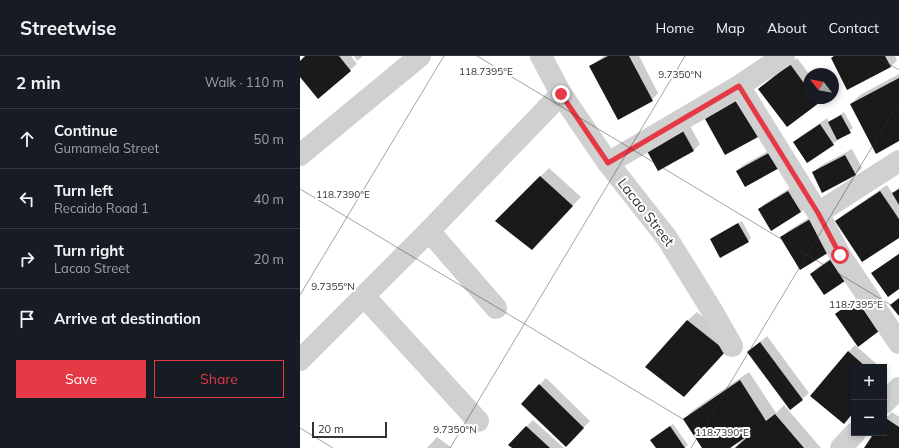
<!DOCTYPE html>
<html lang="en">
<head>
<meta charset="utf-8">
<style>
  body { margin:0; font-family:Mulish,sans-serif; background:#242831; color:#f1f3f6 }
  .controls { position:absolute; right:12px; bottom:12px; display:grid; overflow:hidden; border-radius:0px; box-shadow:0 2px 6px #0003 }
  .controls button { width:36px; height:36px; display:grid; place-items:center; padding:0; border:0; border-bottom:1px solid #363941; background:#171b24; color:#f1f3f6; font:20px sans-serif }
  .compass { position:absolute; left:503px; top:12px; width:36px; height:36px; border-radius:50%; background:#171b24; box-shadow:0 2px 6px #0003; rotate:301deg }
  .scale { position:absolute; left:12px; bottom:10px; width:75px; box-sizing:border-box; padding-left:4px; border:2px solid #333; border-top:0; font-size:11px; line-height:14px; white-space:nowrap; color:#333; -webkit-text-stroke:3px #fff; paint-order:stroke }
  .stop { position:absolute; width:12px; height:12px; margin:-9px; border:3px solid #e63946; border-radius:50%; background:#fff }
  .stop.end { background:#e63946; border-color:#fff; box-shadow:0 1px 4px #0008 }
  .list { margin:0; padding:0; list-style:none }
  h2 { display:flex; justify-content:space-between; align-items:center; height:52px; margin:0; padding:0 16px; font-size:17px }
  h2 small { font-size:13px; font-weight:400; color:#9ea1a6 }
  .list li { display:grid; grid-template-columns:26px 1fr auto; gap:12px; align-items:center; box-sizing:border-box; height:60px; padding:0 16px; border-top:1px solid #363941 }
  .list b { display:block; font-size:15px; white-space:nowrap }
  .list p { margin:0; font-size:13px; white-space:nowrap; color:#9ea1a6 }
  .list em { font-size:13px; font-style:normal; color:#9ea1a6 }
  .actions { display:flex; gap:8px; padding:12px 16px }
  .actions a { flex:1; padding:9px 0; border:1px solid #e63946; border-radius:0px; text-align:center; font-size:14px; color:#e63946 }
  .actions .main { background:#e63946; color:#fff }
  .icon { flex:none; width:22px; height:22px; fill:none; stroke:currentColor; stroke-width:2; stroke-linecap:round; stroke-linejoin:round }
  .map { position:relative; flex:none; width:599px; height:392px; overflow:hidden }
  header { display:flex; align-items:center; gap:24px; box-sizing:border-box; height:56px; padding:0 20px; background:#171b24; border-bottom:1px solid #363941 }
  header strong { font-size:19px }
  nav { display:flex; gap:22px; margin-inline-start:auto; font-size:14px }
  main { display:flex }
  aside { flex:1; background:#171b24 }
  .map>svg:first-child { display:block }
  .shadow { fill:#0003 }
  .building { fill:#1a1a1a }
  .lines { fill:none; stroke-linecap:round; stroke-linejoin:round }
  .street { stroke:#d0d0d0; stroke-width:22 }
  .route { stroke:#e63946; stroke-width:5 }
  .ticks { fill:none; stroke:#333; stroke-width:1; stroke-opacity:0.45 }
  .labels { text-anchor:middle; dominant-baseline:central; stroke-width:4; stroke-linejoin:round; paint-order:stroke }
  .street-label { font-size:14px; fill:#333; stroke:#fff }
  .ticks-label { font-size:10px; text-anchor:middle; fill:#333; stroke:#fff; stroke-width:4; stroke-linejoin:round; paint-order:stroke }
</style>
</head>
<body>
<header>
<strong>Streetwise</strong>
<nav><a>Home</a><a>Map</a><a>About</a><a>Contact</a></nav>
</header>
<main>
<aside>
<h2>2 min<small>Walk · 110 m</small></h2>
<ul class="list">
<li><svg class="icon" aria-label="ahead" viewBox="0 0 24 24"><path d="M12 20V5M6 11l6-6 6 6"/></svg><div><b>Continue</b><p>Gumamela Street</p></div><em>50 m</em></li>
<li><svg class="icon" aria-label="left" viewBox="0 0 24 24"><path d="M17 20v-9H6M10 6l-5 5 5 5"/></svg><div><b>Turn left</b><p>Recaido Road 1</p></div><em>40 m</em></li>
<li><svg class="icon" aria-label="right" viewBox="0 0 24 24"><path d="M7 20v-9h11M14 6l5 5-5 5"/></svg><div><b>Turn right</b><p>Lacao Street</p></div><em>20 m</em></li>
<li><svg class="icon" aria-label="arrive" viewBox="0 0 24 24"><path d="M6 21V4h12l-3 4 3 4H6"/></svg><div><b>Arrive at destination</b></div></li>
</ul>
<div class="actions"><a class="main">Save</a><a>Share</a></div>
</aside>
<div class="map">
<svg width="599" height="392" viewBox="0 0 599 392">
  <rect width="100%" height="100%" fill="#fff"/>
  <g class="shadow">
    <polygon points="6,0 51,0 57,8 18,42 0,20 0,5"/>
    <polygon points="54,0 63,0 57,5"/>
    <polygon points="304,0 339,0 358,37 352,44 291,10"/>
    <polygon points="534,0 595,0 597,4 591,11 532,2"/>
    <polygon points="497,2 509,18 509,42 523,42 487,70 459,33"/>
    <polygon points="599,18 599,84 551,48 560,39"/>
    <polygon points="445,38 464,74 406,63 412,56"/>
    <polygon points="544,56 553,72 533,88 494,86 501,80 527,62 529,66"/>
    <polygon points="390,70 400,88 393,95 348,96"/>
    <polygon points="481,88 445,130 437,115 443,109"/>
    <polygon points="552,93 562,112 555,119 514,116 520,110"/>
    <polygon points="249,112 281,141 240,183 197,164"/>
    <polygon points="495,129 507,149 501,156 459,153 466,147"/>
    <polygon points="587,129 593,138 599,131 599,181 536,165 543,159"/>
    <polygon points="518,156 531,194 482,181 488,175"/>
    <polygon points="442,165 451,182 448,185 411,183"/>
    <polygon points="540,196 553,216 511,218 518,211"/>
    <polygon points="599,197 599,232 573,217"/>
    <polygon points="567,234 589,265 536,258 543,252"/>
    <polygon points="397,256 434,286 347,311 388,264"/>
    <polygon points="467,280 509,337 490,353 448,296"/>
    <polygon points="555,289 580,311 554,311 554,356 548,296"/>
    <polygon points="584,314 587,317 584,320"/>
    <polygon points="449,316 476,357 484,349 521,392 434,392 445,381 428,392 404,392 384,363 393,354"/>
    <polygon points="246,322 290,365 266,390 222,348"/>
    <polygon points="592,356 599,361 599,392 567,392 575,377 584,377 584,364"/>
    <polygon points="233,364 264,392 213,392 226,371"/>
    <polygon points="373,368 388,389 385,392 357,392 351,384"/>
    <polygon points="137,381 152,392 127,392"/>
  </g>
  <g class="building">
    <polygon points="5,0 39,0 51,15 18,43 0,21 0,5"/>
    <polygon points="308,0 329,0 353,45 318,64 289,10"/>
    <polygon points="534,0 585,0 591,11 547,34 531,2"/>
    <polygon points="490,8 509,34 509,42 515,42 519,47 487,71 458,33"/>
    <polygon points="599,22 599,85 576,98 550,48"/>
    <polygon points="438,44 458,81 425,99 405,63"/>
    <polygon points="541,59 551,77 537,84 528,66"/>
    <polygon points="520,68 534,89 507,107 493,86"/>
    <polygon points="383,75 394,95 358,115 347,95"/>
    <polygon points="474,94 483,110 445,131 436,115"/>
    <polygon points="545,99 556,119 522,137 512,116"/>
    <polygon points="240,120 273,150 232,194 195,165"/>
    <polygon points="599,133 599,149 592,137"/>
    <polygon points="488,135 501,156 471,175 458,153"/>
    <polygon points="580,135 599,163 599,182 562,206 535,165"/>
    <polygon points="512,162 531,195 500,214 480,181"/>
    <polygon points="438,167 449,186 420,202 410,183"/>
    <polygon points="599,198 599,233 588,241 571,217"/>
    <polygon points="533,202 548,223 524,239 510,218"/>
    <polygon points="560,240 583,272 558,291 535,258"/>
    <polygon points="599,242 599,260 590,249"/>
    <polygon points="387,264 426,295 384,341 345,311"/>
    <polygon points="460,286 503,344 490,354 447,296"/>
    <polygon points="548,295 566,311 554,311 554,356 544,368 510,340"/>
    <polygon points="440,324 466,365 475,358 504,392 435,392 452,377 430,392 402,392 383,363"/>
    <polygon points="239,328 284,372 266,391 221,348"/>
    <polygon points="584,361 599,371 599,392 564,392 574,377 584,377"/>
    <polygon points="226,370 250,392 212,392 208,389"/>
    <polygon points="370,370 385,392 356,392 350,384"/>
  </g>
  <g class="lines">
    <g class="street">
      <polyline points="241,0 261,38 308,107 367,182 411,253 432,290"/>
      <polyline points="439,30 518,157 540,199 599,287"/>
      <polyline points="0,99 120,0"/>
      <polyline points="308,107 439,30 484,0"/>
      <polyline points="518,157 599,105"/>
      <polyline points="129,175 196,252"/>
      <polyline points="64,240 178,365"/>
      <polyline points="0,304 129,175 261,38"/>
      <polyline points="584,347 599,332"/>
      <polyline points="541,392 555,377"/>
    </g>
  </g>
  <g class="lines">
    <polyline class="route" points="261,38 308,107 439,30 518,157 540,199"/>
  </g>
  <path class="ticks" d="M177,0L599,254M575,0L599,14M0,133L431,392M0,239L144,0M0,372L33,392M150,392L385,0M391,392L599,46"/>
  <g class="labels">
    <g class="street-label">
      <text transform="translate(346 156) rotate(52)">Lacao Street</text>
    </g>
  </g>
  <g class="ticks-label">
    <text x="186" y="19">118.7395°E</text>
    <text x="380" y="22">9.7350°N</text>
    <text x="43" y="142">118.7390°E</text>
    <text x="33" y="234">9.7355°N</text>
    <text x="556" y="252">118.7395°E</text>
    <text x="155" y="377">9.7350°N</text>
    <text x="422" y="380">118.7390°E</text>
  </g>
</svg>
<div class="controls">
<button>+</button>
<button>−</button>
</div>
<svg class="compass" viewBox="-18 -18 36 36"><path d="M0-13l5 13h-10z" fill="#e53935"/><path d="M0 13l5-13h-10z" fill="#9ea1a6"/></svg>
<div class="scale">20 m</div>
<div class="stop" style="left:540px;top:199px"></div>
<div class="stop end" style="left:261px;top:38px"></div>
</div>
</main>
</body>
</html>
